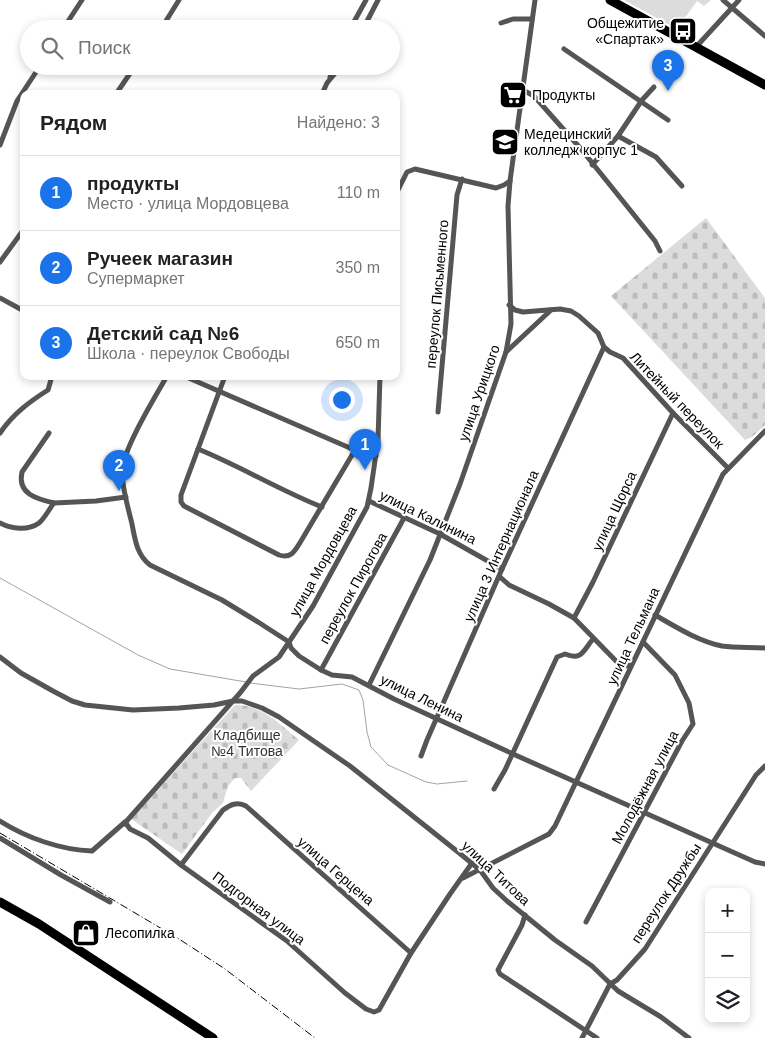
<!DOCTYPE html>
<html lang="ru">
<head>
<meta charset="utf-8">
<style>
  body { margin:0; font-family:Helvetica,sans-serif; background:#f6f6f6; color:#202124 }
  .controls { position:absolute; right:15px; bottom:15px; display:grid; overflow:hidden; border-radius:10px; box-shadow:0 2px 8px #0003 }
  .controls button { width:45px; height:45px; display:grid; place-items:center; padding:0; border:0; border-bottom:1px solid #e0e0e0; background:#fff; color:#202124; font:25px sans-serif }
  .you { position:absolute; left:341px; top:399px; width:18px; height:18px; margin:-12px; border:4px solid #fff; border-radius:50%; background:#1a73e8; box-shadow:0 0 0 8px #1a73e833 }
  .badge { display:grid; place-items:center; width:32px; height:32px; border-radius:50%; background:#1a73e8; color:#fff; font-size:16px; font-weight:700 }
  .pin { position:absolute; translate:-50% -41px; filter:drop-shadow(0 1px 2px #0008) }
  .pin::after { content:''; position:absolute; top:26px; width:18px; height:15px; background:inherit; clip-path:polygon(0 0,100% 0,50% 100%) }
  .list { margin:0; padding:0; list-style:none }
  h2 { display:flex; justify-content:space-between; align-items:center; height:65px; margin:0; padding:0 20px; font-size:21px }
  h2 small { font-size:16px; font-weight:400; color:#757577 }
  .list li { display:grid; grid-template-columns:32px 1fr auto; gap:15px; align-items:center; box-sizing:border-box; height:75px; padding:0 20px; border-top:1px solid #e0e0e0 }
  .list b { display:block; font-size:19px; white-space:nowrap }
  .list p { margin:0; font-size:16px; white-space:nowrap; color:#757577 }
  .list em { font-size:16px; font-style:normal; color:#757577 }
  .icon { flex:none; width:28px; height:28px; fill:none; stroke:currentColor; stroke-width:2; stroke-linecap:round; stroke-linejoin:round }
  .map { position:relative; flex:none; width:765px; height:1038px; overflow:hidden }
  .search { position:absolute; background:#fff; box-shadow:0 2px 8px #0003; left:20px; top:20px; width:380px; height:55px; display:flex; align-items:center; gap:12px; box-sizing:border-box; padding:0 18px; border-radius:28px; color:#757577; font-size:19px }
  .panel { position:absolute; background:#fff; box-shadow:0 2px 8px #0003; left:20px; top:90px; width:380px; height:290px; border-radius:10px }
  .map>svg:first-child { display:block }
  .cemetery { fill:url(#cemetery-stones) }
  .garden { fill:#dcdcdc }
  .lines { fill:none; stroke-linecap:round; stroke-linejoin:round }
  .stream { stroke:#a3a3a3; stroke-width:1 }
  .street { stroke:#555; stroke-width:5 }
  .primary { stroke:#000; stroke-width:9 }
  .rail { stroke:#000; stroke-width:1; stroke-dasharray:8 2.5 1 2.5; stroke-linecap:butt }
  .labels { text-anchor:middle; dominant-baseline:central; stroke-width:4; stroke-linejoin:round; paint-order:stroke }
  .poi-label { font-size:14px; fill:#000; stroke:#fff; text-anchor:start }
  .street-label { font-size:14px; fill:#000; stroke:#fff }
  .park-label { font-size:14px; fill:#333; stroke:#fff }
</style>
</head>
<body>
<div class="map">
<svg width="765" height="1038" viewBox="0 0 765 1038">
  <defs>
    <pattern id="cemetery-stones" width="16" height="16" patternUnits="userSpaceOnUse" patternTransform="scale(1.25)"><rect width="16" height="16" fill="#dcdcdc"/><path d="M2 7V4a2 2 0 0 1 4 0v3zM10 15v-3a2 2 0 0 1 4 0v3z" fill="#bbb"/></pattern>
  </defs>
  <rect width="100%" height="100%" fill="#fff"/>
  <g class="cemetery">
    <polygon points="706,218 765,298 765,425 752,437 745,440 611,296"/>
    <path d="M235,705C262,705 278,723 299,740L251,791L241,778H235L228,786L223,803L212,813L182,854L131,819Z"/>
  </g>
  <polygon class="garden" points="624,0 711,0 704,6 697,1 679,26 675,28"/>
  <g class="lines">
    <g class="stream">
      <polyline points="0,578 138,655 170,669 246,682"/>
      <polyline points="250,683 299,689 342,684 359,690 363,700 367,732 371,747 388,765 426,782 437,784 467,781"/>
    </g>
    <g class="street">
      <polyline points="723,0 765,36"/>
      <polyline points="501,23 513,19 532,19"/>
      <polyline points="63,29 82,0"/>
      <polyline points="161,29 179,0"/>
      <polyline points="350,29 366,0"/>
      <polyline points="363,29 378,0"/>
      <polyline points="696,47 739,0"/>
      <polyline points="564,49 668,120"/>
      <polyline points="330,77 334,66"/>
      <polyline points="523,90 534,96 581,149 655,241 660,251"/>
      <polyline points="116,94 135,66"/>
      <polyline points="322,94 327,83 341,66"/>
      <polyline points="618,136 656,157 682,186"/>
      <polyline points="0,145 17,101 40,66"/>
      <polyline points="592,165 618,136 642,100 654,87"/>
      <polyline points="396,194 407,172 415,169 496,188 504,185 510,181"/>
      <polyline points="0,262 24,229"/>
      <polyline points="0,298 24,311"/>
      <polyline points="509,305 515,310 523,312 560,309 571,311 579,316 598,333 604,347 610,352 623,358 673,413 728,468"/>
      <polyline points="506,352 551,310"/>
      <path d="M167,376C155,397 123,449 122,471C122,488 128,507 132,524C135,540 137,555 150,565L222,600L258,622L289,642L291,648L299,656L321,670L332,675L352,677L394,699L513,754L755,862L765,864"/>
      <polyline points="184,376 350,448 376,456"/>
      <path d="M225,376L181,495V502L184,506L279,555C291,559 295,551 301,541L355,450"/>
      <polyline points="438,412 457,195 462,179"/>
      <path d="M0,433C13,414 29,402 48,390L52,376"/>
      <path d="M49,433L22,472C17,494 37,499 54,503"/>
      <path d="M198,449C240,466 279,490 322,507"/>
      <polyline points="369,501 440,534 502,569"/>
      <path d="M0,523C11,529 28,531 39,523C45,518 49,509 54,503L96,501L126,497"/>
      <polyline points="500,577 509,585 549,604 574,618 617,662 625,666 631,665"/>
      <path d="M655,615C676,627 698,641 722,646C736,648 751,647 765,648"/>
      <polyline points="574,618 593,582 673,413"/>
      <polyline points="0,657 21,673 53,691 72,701 85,705 133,710 179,708 214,705 233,701 242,701 262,708 279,717 350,766 458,852 480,870 493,888 507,901 555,940 592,966 618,991 661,1017 689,1038"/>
      <polyline points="321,670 404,518"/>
      <polyline points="369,685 430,560 460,484 506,352 511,324 508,206 510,181 535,0"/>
      <polyline points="421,756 427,740 502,569 604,347"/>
      <path d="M494,789L505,770L557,657L565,654C582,661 583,651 593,639"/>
      <path d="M0,821C27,838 61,850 92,851L125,822L130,829L148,838L181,865L287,941L345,993L366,1009L374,1012L379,1010L411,953L450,894L472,863"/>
      <polyline points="124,824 240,693 253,676 279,657 313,606 367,507 371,488 378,440 380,376"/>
      <polyline points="0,838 61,875 110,902"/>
      <path d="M181,865L223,810C230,805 237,801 246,806L411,953"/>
      <polyline points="463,878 549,834 555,826 723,474 765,431"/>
      <polyline points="525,915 522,925 498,970 500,974 597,1038"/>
      <polyline points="586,922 682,741 693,724 689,703 675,675 643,642"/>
      <polyline points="582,1038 610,984 617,980 645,949 756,775 765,766"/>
    </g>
    <g class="primary">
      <polyline points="610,0 765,85"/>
      <polyline points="0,902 39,924 213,1038"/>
    </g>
    <polyline class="rail" points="0,833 179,939 225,969 315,1038"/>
  </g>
  <defs>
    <g id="bus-square" transform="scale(1.4375)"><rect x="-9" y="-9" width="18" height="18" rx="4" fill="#000" stroke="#fff"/><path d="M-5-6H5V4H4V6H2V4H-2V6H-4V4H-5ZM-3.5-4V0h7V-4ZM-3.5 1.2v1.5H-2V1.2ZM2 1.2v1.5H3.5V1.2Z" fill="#fff"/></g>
    <g id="supermarket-square" transform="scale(1.4375)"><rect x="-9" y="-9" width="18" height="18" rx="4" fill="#000" stroke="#fff"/><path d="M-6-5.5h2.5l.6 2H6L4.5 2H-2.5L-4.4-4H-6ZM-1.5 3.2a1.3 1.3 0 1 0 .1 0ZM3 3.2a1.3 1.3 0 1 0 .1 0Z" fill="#fff"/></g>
    <g id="university-square" transform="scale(1.4375)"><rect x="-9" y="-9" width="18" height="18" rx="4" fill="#000" stroke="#fff"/><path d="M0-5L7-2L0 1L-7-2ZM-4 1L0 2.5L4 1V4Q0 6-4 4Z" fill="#fff"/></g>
    <g id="shop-square" transform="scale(1.4375)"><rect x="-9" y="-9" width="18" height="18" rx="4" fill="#000" stroke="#fff"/><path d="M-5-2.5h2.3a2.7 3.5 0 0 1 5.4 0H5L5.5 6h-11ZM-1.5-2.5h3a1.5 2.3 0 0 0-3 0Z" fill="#fff"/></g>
  </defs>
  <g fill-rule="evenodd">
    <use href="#bus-square" x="683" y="31"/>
    <use href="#supermarket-square" x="513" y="95"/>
    <use href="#university-square" x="505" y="142"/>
    <use href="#shop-square" x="86" y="933"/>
  </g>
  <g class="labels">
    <g class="poi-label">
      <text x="664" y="23" text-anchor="end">Общежитие<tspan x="664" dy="16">«Спартак»</tspan></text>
      <text x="532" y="95">Продукты</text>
      <text x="524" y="134">Медецинский<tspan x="524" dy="16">колледж корпус 1</tspan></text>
      <text x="105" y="933">Лесопилка</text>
    </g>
    <g class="street-label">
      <text transform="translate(437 294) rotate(-85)">переулок Письменного</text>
      <text transform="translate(479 393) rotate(-71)">улица Урицкого</text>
      <text transform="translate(677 400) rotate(46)">Литейный переулок</text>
      <text transform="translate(614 511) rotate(-65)">улица Щорса</text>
      <text transform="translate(428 517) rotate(26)">улица Калинина</text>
      <text transform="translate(501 546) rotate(-66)">улица 3 Интернационала</text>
      <text transform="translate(323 561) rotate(-61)">улица Мордовцева</text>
      <text transform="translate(353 588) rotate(-61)">переулок Пирогова</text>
      <text transform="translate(633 636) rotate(-65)">улица Тельмана</text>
      <text transform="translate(422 698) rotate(26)">улица Ленина</text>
      <text transform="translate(645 787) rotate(-62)">Молодёжная улица</text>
      <text transform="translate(336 871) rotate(41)">улица Герцена</text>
      <text transform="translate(496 873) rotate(43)">улица Титова</text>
      <text transform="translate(666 893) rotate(-57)">переулок Дружбы</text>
      <text transform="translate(259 908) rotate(37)">Подгорная улица</text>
    </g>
    <g class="park-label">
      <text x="247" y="735">Кладбище<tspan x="247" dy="16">№4 Титова</tspan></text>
    </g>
  </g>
</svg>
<div class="controls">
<button>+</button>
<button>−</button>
<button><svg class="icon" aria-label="layers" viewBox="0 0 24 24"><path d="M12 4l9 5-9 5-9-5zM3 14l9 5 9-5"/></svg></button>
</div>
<div class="you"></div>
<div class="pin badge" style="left:365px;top:470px">1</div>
<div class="pin badge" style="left:119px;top:491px">2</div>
<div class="pin badge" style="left:668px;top:91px">3</div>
<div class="search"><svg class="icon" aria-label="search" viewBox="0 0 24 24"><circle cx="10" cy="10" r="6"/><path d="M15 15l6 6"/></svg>Поиск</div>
<section class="panel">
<h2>Рядом<small>Найдено: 3</small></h2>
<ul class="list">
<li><span class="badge">1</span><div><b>продукты</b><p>Место · улица Мордовцева</p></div><em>110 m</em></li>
<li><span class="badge">2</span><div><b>Ручеек магазин</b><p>Супермаркет</p></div><em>350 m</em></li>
<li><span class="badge">3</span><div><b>Детский сад №6</b><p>Школа · переулок Свободы</p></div><em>650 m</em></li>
</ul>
</section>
</div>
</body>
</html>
